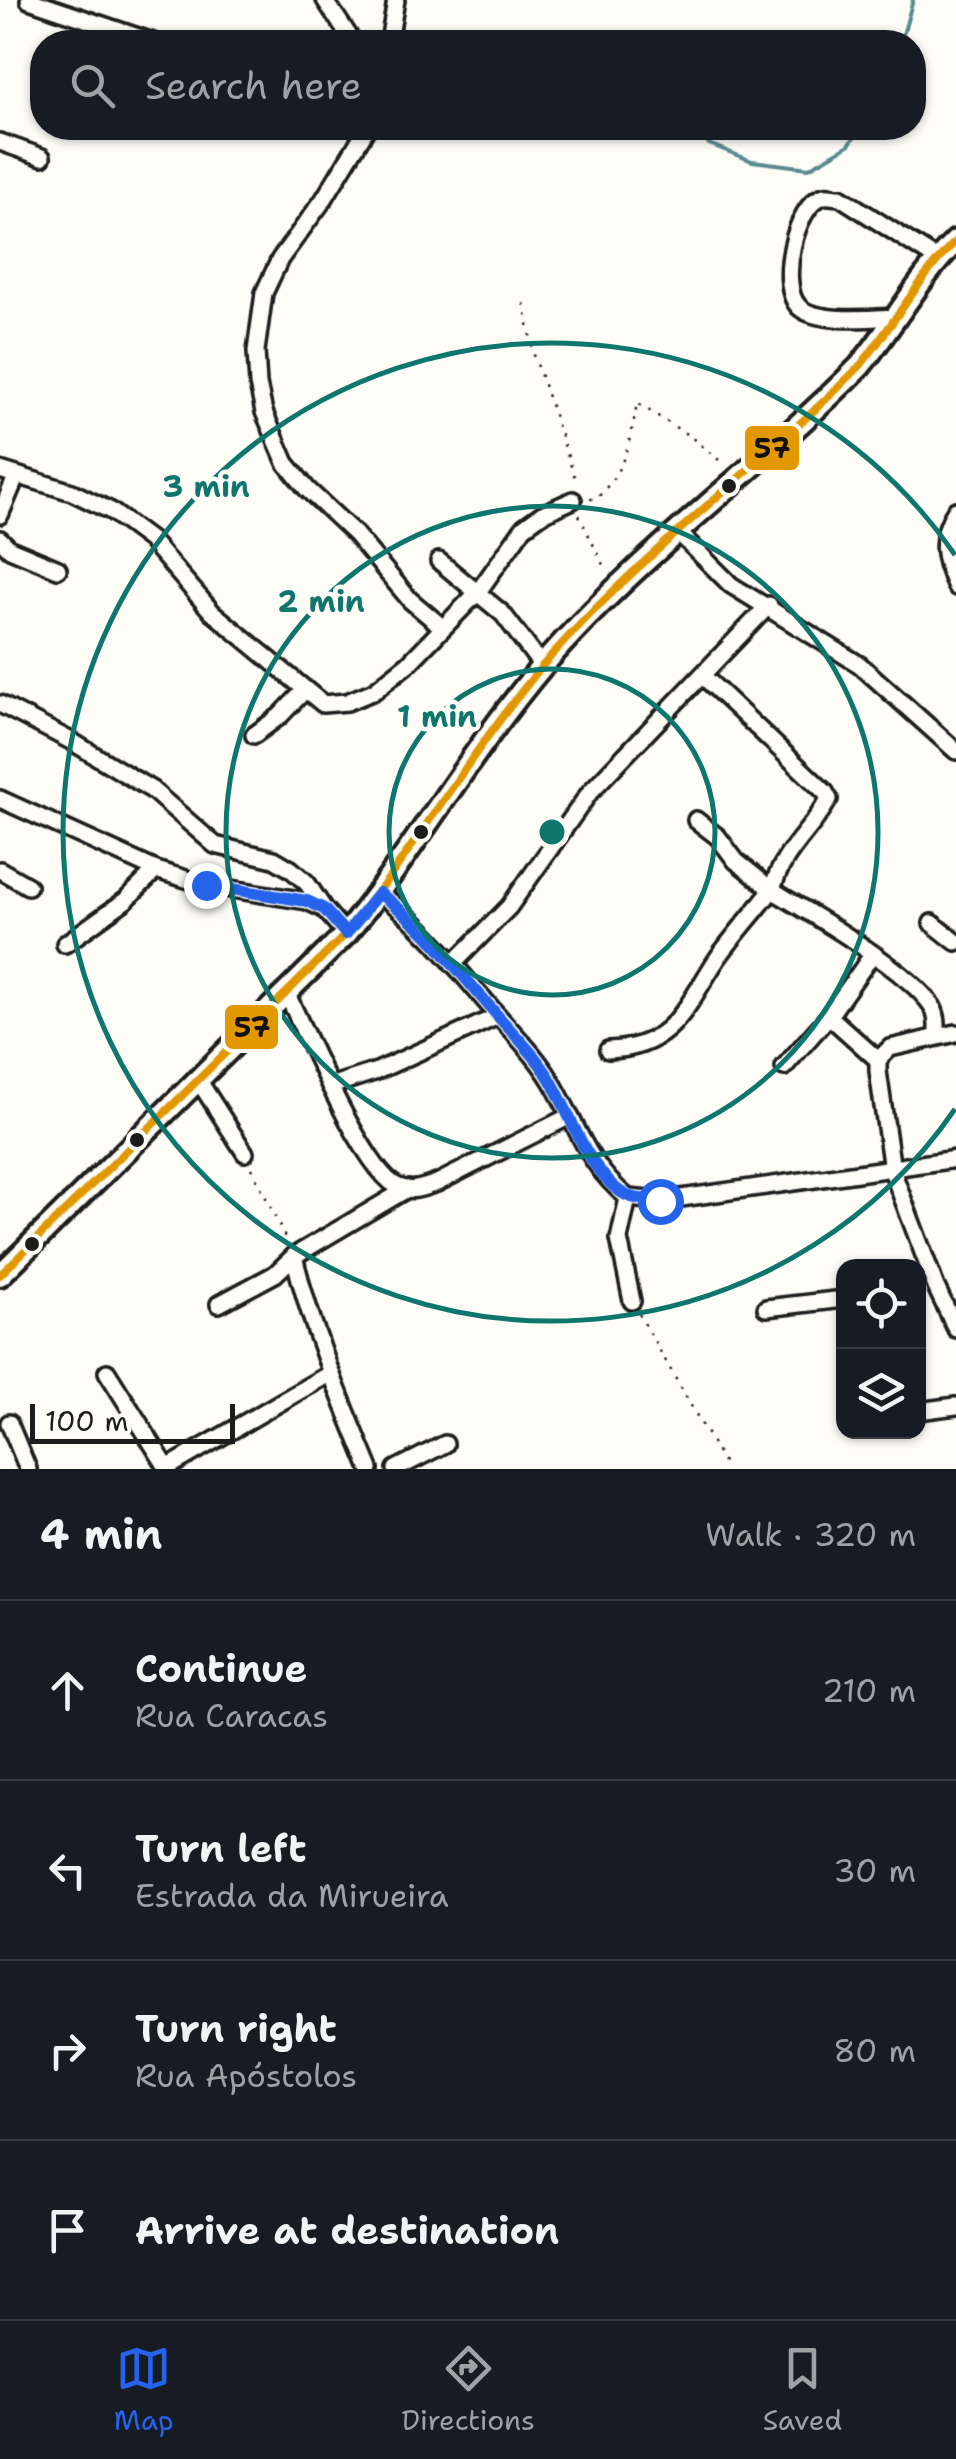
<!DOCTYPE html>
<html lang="en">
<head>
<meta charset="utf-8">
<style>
  body { margin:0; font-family:"Shantell Sans",sans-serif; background:#242831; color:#f1f3f6 }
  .controls { position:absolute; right:30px; bottom:30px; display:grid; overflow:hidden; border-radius:20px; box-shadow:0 2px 8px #0004 }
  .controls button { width:90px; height:90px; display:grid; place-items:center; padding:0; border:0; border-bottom:2px solid #363941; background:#171b24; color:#f1f3f6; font:50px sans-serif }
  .scale { position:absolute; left:30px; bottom:25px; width:205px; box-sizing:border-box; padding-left:10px; border:5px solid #1c1c1c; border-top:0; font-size:28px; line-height:35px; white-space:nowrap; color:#1c1c1c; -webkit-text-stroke:8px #fdfcf7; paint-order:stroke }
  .stop { position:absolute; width:30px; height:30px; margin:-22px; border:8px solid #2563eb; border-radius:50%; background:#fff }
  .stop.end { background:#2563eb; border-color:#fff; box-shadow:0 2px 10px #0008 }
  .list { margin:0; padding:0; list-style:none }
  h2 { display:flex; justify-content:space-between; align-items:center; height:130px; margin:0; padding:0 40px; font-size:42px }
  h2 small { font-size:32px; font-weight:400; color:#9ea1a6 }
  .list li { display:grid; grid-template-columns:65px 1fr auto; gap:30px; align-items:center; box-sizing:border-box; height:180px; padding:0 40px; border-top:2px solid #363941 }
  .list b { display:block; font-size:38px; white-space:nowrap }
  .list p { margin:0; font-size:32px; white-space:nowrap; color:#9ea1a6 }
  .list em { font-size:32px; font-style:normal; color:#9ea1a6 }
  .icon { flex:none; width:55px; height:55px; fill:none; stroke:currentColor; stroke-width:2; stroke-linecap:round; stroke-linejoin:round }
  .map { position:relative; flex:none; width:956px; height:1469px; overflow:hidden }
  .search { position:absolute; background:#171b24; box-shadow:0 2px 8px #0004; left:30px; right:30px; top:30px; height:110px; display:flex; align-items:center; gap:25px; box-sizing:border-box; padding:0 35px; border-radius:40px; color:#9ea1a6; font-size:38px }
  .sheet { height:850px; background:#171b24 }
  nav { display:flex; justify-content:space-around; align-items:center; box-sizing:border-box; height:140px; border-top:2px solid #363941; background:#171b24; font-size:28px; color:#9ea1a6 }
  nav a { display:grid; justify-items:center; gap:5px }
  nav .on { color:#2563eb }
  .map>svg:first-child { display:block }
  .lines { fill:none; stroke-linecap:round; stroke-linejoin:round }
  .stream { stroke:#5a8a90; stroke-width:4 }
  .minor-casing { stroke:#1c1c1c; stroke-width:22 }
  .major-casing { stroke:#1c1c1c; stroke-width:28 }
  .path { stroke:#1c1c1c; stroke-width:2.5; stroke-dasharray:2.5 8; stroke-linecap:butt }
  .minor { stroke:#fdfcf7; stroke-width:15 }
  .major { stroke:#fdfcf7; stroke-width:20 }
  .bus-1-casing { stroke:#fdfcf7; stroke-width:15 }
  .bus-1 { stroke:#e19803; stroke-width:8 }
  .route { stroke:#2563eb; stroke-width:12 }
  .ring { fill:none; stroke:#0f766e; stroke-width:5 }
  .bus-dot { fill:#1c1c1c; stroke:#fdfcf7; stroke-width:4 }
  .centre { fill:#0f766e; stroke:#fdfcf7; stroke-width:5 }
  .ring-label { font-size:30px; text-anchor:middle; font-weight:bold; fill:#0f766e; stroke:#fdfcf7; stroke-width:9; stroke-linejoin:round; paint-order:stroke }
  .line-badge { stroke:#fdfcf7; stroke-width:4 }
  .pale-badge-label { font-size:28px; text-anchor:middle; font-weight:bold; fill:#111 }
</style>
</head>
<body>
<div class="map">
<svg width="956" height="1469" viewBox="0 0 956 1469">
  <rect width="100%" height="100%" fill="#fdfcf7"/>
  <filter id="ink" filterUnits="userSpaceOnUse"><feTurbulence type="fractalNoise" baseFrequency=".01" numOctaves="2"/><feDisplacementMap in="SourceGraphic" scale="20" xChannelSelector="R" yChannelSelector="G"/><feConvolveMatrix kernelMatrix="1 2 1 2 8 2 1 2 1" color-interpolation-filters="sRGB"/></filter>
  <g filter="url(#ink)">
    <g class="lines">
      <g class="stream">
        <polyline points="901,42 913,0"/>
        <polyline points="697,128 709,144 752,161 809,168 849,145 860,128"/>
      </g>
      <g class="minor-casing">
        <g id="minor">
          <polyline points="29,0 153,42"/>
          <polyline points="325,0 353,42"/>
          <polyline points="389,42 396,0"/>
          <polyline points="367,128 324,199 280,259 264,293 256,351 258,384 264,412 286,463 307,489 355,534 410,600 442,627"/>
          <polyline points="0,142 42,157"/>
          <path d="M898,317C874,318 817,324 799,307C778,287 794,204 824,196C829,195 834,197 840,197L938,260"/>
          <polyline points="0,470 72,492 111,511 150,540 212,612 323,704 347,702 374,691 409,663 478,592 524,527 542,514 573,500"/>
          <path d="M956,510C938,537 943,559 956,587"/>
          <polyline points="0,515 16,477"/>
          <polyline points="678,532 731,585 860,665 956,751"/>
          <polyline points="0,539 10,549 58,569"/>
          <polyline points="439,561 503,614 542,666"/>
          <path d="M703,676L825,792L829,799C810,833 783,850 772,890C810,913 909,970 932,1006C938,1016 937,1025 937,1036"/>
          <polyline points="0,704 71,741 152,790 215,845 274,859 291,869 307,883 324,909"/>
          <polyline points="254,735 280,716 304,691"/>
          <polyline points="0,799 156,870 206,885 307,901 324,909 346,934"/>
          <polyline points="0,870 28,886"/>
          <path d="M379,893C423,924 458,970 493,1010C513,1033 536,1055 552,1082C578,1126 586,1164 628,1198L619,1239L632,1301"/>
          <polyline points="932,923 956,942"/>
          <polyline points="65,944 126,900 156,870"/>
          <polyline points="453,964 509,907 590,792 769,605"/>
          <path d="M286,992C304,1029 365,1175 399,1187C413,1193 424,1187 437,1183L568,1117"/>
          <polyline points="829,1016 878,1060"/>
          <polyline points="956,1033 890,1048 878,1060 878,1071 892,1170 936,1287 956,1329"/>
          <path d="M608,1050C674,1048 686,1006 717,959C734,935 754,913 772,890L736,861L718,837L696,820"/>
          <polyline points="784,1067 829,1016 872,955"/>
          <polyline points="197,1078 245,1153"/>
          <polyline points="330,1086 377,1071 498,1016"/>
          <polyline points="628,1198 660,1201 956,1159"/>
          <path d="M294,1256C312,1331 341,1399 370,1469"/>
          <polyline points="219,1304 275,1274 294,1256 407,1189"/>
          <polyline points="766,1308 844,1299"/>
          <polyline points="107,1372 168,1469"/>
          <polyline points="918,1411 956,1406"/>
          <polyline points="9,1423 28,1469"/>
          <polyline points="167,1468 329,1374"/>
          <polyline points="396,1469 445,1444"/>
        </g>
      </g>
      <g class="major-casing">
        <path id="major" d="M0,1275L346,934C416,848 472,749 544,664C639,554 758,469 860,366C893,326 919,277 956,241"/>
      </g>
      <g class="path">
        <polyline points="524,303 534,355 577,484"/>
        <path d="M590,499H596C625,470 630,443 637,403L691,437L725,465"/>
        <polyline points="579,515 606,571"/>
        <polyline points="252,1168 287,1242"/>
        <polyline points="639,1314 727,1469"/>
      </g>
      <use href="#minor" class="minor"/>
      <use href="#major" class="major"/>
      <g class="bus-1-casing">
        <path id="bus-1" d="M0,1275L346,934C416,848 472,749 544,664C639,554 758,469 860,366C893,326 919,277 956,241"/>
      </g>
      <use href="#bus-1" class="bus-1"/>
    </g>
  </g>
  <g class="lines" filter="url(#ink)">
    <path class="route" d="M206,885L307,901L324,909L346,934L379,893C424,925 460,973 496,1014C516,1037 540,1059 554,1086C572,1119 583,1157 612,1185C627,1200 640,1199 660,1201"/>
  </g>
  <g class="ring">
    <circle cx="552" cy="832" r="163"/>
    <circle cx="552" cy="832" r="326"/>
    <path d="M955 1109A489 489 0 1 1 955 555"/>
  </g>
  <g class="bus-dot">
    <circle cx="729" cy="486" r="9"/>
    <circle cx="421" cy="832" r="9"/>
    <circle cx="137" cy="1140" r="9"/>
    <circle cx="32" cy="1244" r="9"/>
  </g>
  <circle cx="552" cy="832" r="15" class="centre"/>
  <g class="ring-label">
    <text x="206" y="497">3 min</text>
    <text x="321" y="612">2 min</text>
    <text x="437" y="727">1 min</text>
  </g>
  <g class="line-badge">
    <rect x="743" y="424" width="58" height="48" rx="10" fill="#e19803"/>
    <rect x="223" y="1003" width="57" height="48" rx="10" fill="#e19803"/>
  </g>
  <g class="pale-badge-label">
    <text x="772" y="458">57</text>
    <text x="252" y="1037">57</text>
  </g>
</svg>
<div class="controls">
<button><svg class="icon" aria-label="locate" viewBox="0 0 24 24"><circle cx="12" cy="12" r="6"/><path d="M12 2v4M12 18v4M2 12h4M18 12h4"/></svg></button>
<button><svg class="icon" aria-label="layers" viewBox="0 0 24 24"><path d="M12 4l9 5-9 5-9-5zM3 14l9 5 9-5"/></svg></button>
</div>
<div class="scale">100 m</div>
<div class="stop" style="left:660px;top:1201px"></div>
<div class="stop end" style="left:206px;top:885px"></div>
<div class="search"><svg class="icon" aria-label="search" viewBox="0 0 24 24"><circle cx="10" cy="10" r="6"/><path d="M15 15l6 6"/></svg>Search here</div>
</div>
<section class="sheet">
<h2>4 min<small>Walk · 320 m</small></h2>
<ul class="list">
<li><svg class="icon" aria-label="ahead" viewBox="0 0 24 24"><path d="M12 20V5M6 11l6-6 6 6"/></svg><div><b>Continue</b><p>Rua Caracas</p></div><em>210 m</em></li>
<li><svg class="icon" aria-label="left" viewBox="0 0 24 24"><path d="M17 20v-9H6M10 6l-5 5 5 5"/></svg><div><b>Turn left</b><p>Estrada da Mirueira</p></div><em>30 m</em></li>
<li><svg class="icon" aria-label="right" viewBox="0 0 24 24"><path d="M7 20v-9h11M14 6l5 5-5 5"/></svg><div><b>Turn right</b><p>Rua Apóstolos</p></div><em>80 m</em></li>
<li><svg class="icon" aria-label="arrive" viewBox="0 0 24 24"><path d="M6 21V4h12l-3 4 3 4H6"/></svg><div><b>Arrive at destination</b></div></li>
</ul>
</section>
<nav>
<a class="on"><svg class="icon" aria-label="map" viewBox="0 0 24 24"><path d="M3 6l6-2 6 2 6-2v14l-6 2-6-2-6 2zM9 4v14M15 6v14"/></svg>Map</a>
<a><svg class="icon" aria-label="directions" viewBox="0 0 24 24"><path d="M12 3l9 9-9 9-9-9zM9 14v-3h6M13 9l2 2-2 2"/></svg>Directions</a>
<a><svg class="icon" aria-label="saved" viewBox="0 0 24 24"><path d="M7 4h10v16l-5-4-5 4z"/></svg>Saved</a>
</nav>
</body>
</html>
